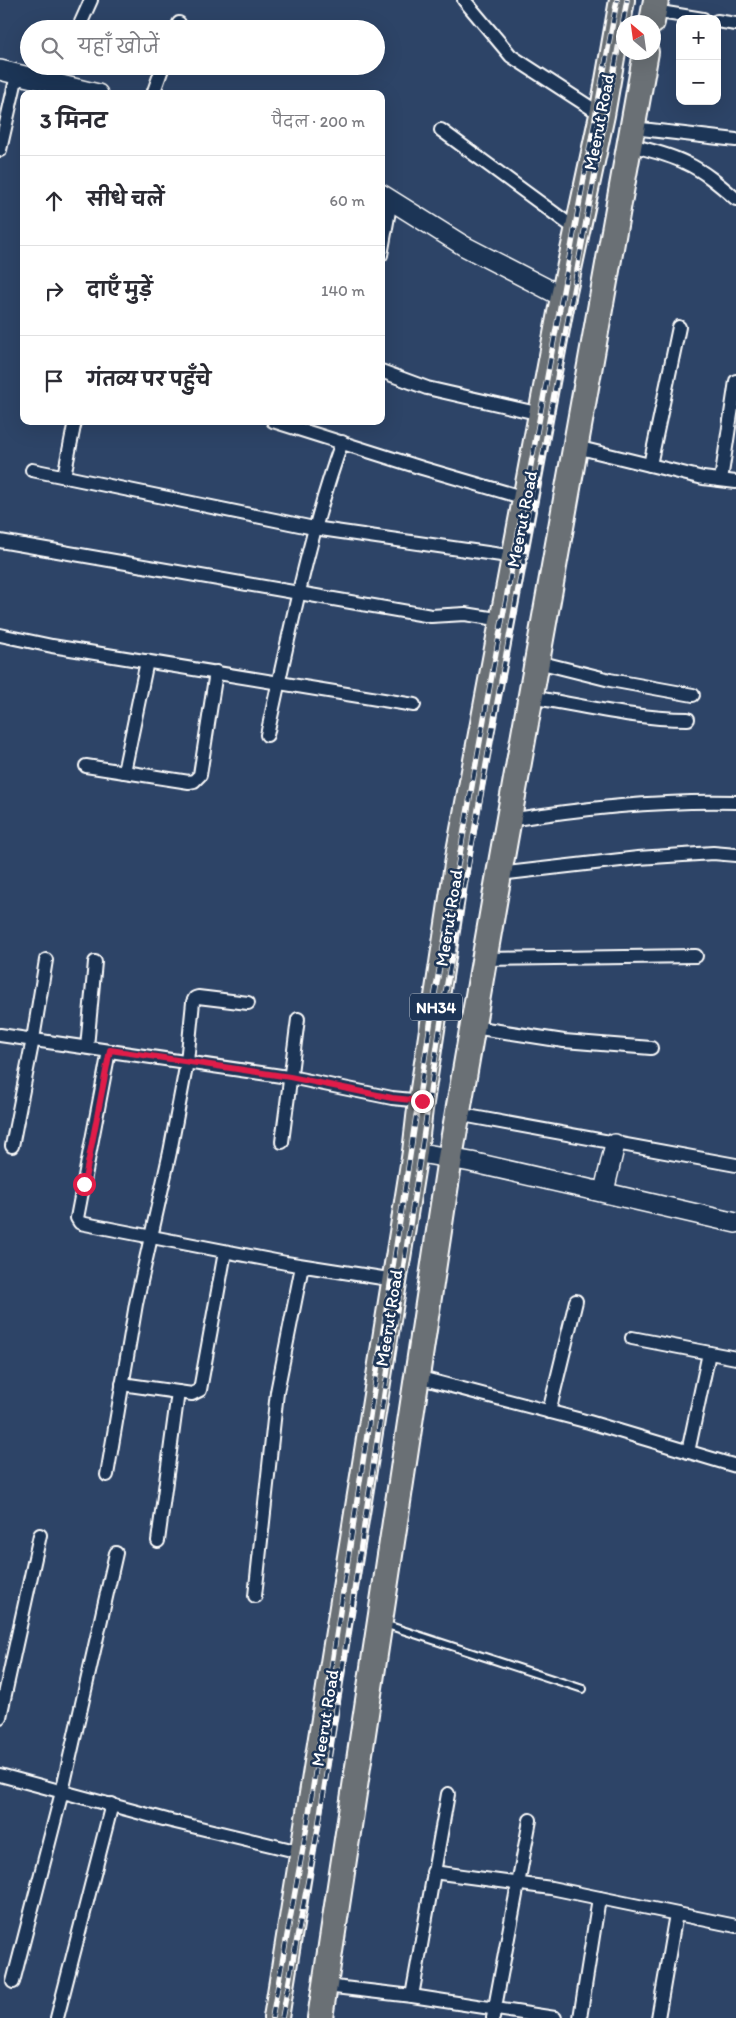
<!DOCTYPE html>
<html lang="hi">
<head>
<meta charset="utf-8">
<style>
  body { margin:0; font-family:Itim,"Playpen Sans Deva",sans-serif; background:#f7f7f7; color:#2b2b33 }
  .controls { position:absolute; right:15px; top:15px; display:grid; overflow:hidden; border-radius:10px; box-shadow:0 5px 20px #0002 }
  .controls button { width:45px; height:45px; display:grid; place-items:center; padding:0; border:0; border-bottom:1px solid #e1e1e2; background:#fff; color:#2b2b33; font:25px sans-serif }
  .compass { position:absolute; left:616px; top:15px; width:45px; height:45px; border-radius:50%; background:#fff; box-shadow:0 5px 20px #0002; rotate:331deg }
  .stop { position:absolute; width:15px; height:15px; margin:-11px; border:4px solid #e11d48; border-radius:50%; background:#fff }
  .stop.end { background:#e11d48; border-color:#fff; box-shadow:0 1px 5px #0008 }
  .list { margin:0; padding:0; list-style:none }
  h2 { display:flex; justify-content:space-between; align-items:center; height:65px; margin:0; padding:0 20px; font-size:21px }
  h2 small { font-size:16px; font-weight:400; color:#7c7c81 }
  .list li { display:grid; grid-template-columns:32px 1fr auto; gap:15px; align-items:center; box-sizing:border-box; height:90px; padding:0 20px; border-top:1px solid #e1e1e2 }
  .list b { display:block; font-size:19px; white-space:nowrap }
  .list em { font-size:16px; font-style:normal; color:#7c7c81 }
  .icon { flex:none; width:28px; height:28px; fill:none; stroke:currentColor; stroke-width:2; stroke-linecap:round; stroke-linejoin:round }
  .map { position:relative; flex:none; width:736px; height:2018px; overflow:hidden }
  .search { position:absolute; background:#fff; box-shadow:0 5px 20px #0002; left:20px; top:20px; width:365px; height:55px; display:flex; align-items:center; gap:12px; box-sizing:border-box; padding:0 18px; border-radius:28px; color:#7c7c81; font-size:19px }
  .panel { position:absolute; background:#fff; box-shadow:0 5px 20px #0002; left:20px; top:90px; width:365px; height:335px; border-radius:10px }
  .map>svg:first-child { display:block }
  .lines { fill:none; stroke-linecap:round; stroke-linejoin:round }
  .lane-casing { stroke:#fff; stroke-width:10 }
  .street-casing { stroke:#fff; stroke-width:16 }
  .secondary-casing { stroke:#fff; stroke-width:22 }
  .highway-casing { stroke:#fff; stroke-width:28 }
  .lane { stroke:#1d3557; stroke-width:6 }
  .street { stroke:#1d3557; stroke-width:12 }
  .secondary { stroke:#1d3557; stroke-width:19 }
  .highway { stroke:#6a7074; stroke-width:24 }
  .rail-casing { stroke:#fff; stroke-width:5.5 }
  .rail { stroke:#1d3557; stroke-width:4; stroke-dasharray:11; stroke-linecap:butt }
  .route { stroke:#e11d48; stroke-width:6 }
  .labels { text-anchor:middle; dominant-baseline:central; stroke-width:5; stroke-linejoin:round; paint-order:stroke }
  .shield { fill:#1d3557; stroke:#bbc2cd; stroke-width:1 }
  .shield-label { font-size:16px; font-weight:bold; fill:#fff }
  .street-label { font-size:18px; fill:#fff; stroke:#1d3557 }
</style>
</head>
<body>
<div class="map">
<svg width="736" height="2018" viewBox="0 0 736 2018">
  <rect width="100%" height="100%" fill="#2d4467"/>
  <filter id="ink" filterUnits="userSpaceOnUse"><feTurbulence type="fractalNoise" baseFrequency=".02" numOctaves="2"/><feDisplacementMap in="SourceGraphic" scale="10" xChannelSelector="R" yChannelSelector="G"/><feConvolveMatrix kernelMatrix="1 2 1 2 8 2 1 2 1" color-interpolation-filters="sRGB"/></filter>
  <g filter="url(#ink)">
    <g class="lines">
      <g class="lane-casing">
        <polyline id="lane" points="384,1624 583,1689"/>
      </g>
      <g class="street-casing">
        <g id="street">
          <polyline points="464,0 511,56 602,115"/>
          <polyline points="654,11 703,19"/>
          <polyline points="717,21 736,24"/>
          <polyline points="78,29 91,0"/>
          <polyline points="177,29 179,23"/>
          <polyline points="53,83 60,66"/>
          <polyline points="153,94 163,66"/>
          <polyline points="633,128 736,140"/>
          <polyline points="441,130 577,230"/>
          <path d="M630,145C649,150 668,154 686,163C704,171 721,186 736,199"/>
          <polyline points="0,150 17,75"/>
          <polyline points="381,255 391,200"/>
          <polyline points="381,371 427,388 541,414"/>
          <polyline points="273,421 422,468 525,498"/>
          <polyline points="576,447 703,478 736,482"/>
          <polyline points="650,465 679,327"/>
          <polyline points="32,470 314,528 515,557"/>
          <polyline points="64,476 75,421"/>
          <polyline points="721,480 736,381"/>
          <polyline points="0,541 431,616 465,614 503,620"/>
          <polyline points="0,635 52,646 414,705"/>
          <polyline points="538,662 610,680 693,695"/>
          <path d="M531,697C583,706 635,719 688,719"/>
          <path d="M267,735C289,637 308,537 342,442"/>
          <polyline points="86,766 189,782 194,781 200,775 216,672"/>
          <polyline points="124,772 147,661"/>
          <path d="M509,820C584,808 660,800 736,802"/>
          <polyline points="499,874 638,858 713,853 736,855"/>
          <polyline points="485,959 696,956"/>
          <polyline points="473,1027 564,1041 651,1048"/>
          <polyline points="0,1035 295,1078 392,1098 422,1101"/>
          <polyline points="87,1047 95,962"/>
          <polyline points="109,1051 77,1218 80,1223 286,1263 395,1280"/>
          <polyline points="457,1114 736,1165"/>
          <polyline points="282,1142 298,1019"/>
          <polyline points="12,1146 33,1039 46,960"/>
          <polyline points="632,1338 736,1358"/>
          <polyline points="417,1377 589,1422 736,1466"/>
          <polyline points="122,1384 192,1394 200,1390 225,1252"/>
          <polyline points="549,1412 576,1301"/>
          <polyline points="688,1452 709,1353"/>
          <polyline points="107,1475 136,1304 170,1152 187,1062 193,1002 195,998 198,997 248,1003"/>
          <polyline points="158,1541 178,1392"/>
          <polyline points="255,1596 277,1392 302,1266"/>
          <polyline points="0,1717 40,1535"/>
          <polyline points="0,1775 167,1820 304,1853"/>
          <polyline points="433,1872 551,1888 736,1926"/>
          <polyline points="13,1982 62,1792 116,1553"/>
          <polyline points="326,1986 412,1996 555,2018"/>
          <polyline points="412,1996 448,1794"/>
          <polyline points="57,2018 112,1804"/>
          <polyline points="493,2018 530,1820"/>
          <polyline points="580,2018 599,1898"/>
          <polyline points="658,2018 676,1914"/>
        </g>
      </g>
      <g class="secondary-casing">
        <g id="secondary">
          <polyline points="0,70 98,94"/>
          <polyline points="381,194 464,246 563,297"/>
          <polyline points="415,1152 471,1162 736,1223"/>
          <polyline points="604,1191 615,1144"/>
        </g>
      </g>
      <g class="highway-casing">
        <g id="highway">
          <polyline points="652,22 656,0"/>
          <polyline points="276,2018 415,1152 420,1109 459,851 563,297 602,115 622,0"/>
          <polyline points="320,2018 450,1158 499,874 646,52"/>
        </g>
      </g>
      <use href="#lane" class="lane"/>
      <use href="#street" class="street"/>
      <use href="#secondary" class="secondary"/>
      <use href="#highway" class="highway"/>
      <g class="rail-casing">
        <g id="rail">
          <polyline points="272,2018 307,1826 434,999 487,702 617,0"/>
          <polyline points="282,2018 318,1828 444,1001 497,703 627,0"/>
        </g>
      </g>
      <use href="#rail" class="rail"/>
    </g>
  </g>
  <g class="lines" filter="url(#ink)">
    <polyline class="route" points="84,1184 110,1050 290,1077 392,1098 422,1101"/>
  </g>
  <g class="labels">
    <rect class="shield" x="410" y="993.5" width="52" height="27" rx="4"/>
    <g class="shield-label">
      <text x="436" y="1007">NH34</text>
    </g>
    <g class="street-label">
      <text transform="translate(599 122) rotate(-79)">Meerut Road</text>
      <text transform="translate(522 519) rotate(-79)">Meerut Road</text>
      <text transform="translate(449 918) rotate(-81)">Meerut Road</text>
      <text transform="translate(389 1318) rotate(-81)">Meerut Road</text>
      <text transform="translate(325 1718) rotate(-81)">Meerut Road</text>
    </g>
  </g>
</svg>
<div class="controls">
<button>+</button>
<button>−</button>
</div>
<svg class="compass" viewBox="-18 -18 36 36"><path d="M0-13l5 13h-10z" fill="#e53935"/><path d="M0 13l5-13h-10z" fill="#7c7c81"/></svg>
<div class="stop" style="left:84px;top:1184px"></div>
<div class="stop end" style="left:422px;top:1101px"></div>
<div class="search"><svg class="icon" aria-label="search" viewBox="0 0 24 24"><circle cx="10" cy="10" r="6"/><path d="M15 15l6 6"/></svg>यहाँ खोजें</div>
<section class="panel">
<h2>3 मिनट<small>पैदल · 200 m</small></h2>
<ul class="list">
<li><svg class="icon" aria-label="ahead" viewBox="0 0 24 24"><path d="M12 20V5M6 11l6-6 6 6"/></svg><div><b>सीधे चलें</b></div><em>60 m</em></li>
<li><svg class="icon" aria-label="right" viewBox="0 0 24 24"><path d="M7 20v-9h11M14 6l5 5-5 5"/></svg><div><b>दाएँ मुड़ें</b></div><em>140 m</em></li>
<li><svg class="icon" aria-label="arrive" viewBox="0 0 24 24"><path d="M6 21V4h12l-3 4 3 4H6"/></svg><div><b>गंतव्य पर पहुँचे</b></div></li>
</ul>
</section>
</div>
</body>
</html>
